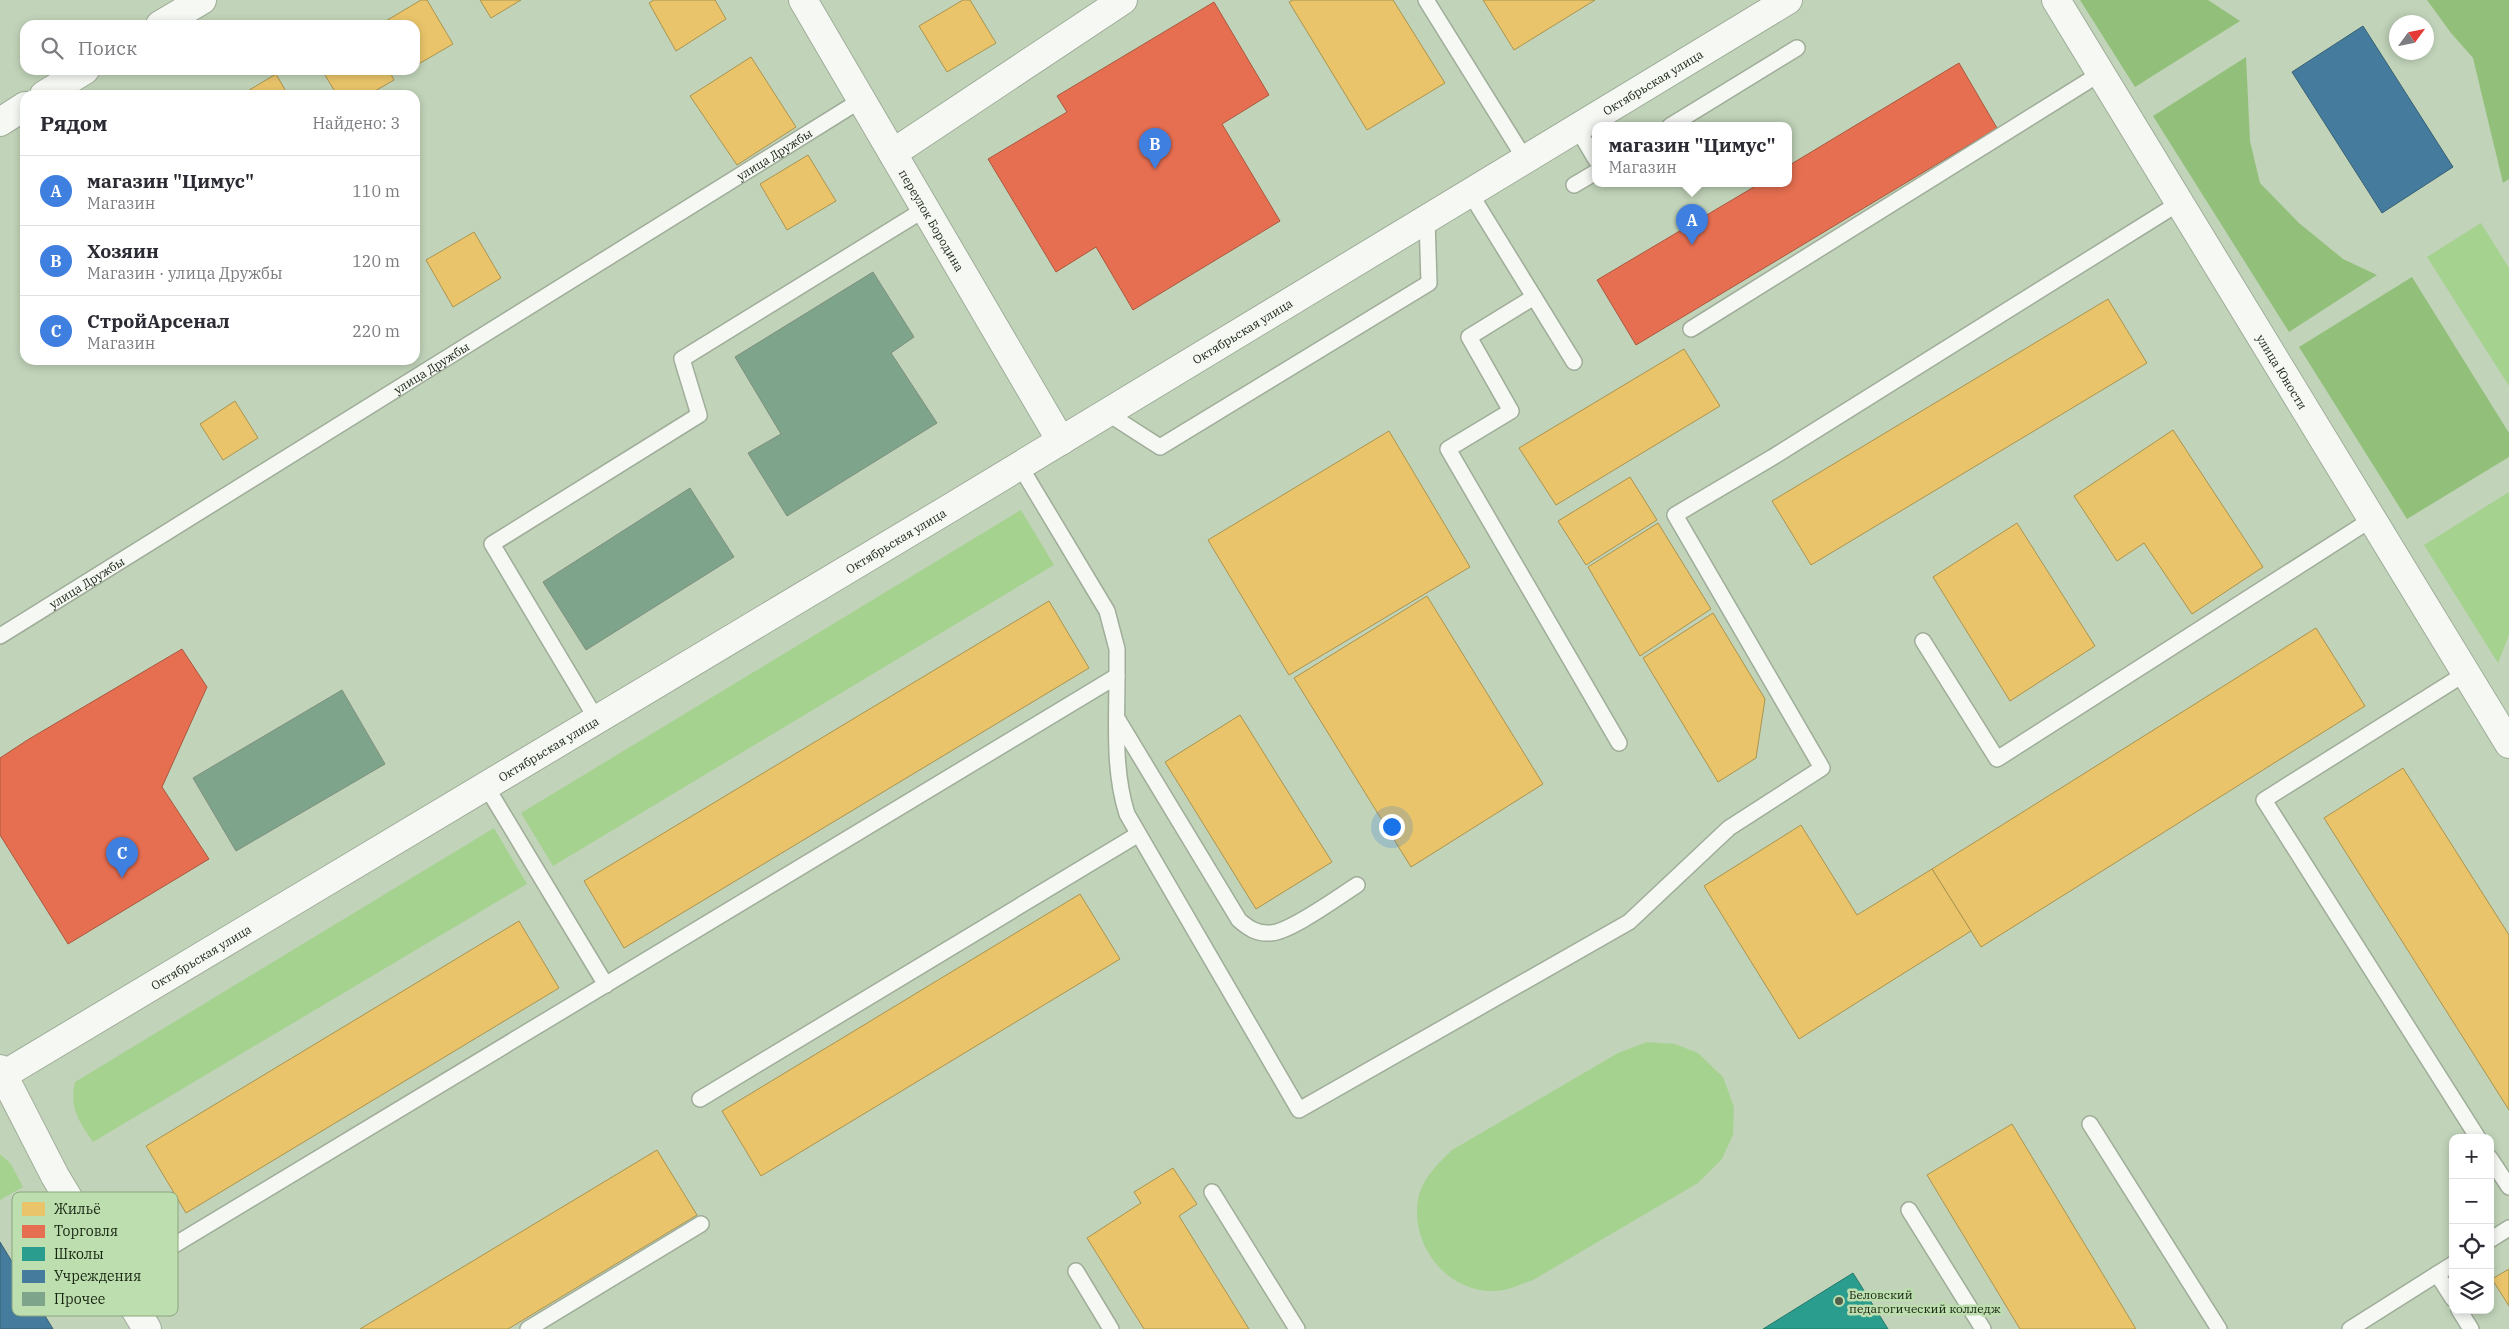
<!DOCTYPE html>
<html lang="ru">
<head>
<meta charset="utf-8">
<style>
  body { margin:0; font-family:"IBM Plex Serif",serif; background:#f7f7f7; color:#2b2b33 }
  .controls { position:absolute; right:15px; bottom:15px; display:grid; overflow:hidden; border-radius:10px; box-shadow:0 2px 8px #0003 }
  .controls button { width:45px; height:45px; display:grid; place-items:center; padding:0; border:0; border-bottom:1px solid #e1e1e2; background:#fff; color:#2b2b33; font:25px sans-serif }
  .compass { position:absolute; left:2389px; top:15px; width:45px; height:45px; border-radius:50%; background:#fff; box-shadow:0 2px 8px #0003; rotate:57deg }
  .you { position:absolute; left:1391px; top:826px; width:18px; height:18px; margin:-12px; border:4px solid #fff; border-radius:50%; background:#1a73e8; box-shadow:0 0 0 8px #1a73e833 }
  .badge { display:grid; place-items:center; width:32px; height:32px; border-radius:50%; background:#d93025; color:#fff; font-size:16px; font-weight:700 }
  .pin { position:absolute; translate:-50% -41px; filter:drop-shadow(0 1px 2px #0008) }
  .pin::after { content:''; position:absolute; top:26px; width:18px; height:15px; background:inherit; clip-path:polygon(0 0,100% 0,50% 100%) }
  .popup { position:absolute; left:1592px; top:122px; width:200px; height:65px; box-sizing:border-box; display:grid; place-content:center; border-radius:10px; background:#fff; filter:drop-shadow(0 1px 4px #0005); font-size:16px; white-space:nowrap; color:#7c7c81 }
  .popup b { font-size:19px; color:#2b2b33 }
  .popup::after { content:''; position:absolute; left:50%; top:100%; margin-left:-10px; border:10px solid transparent; border-top-color:#fff }
  .list { margin:0; padding:0; list-style:none }
  h2 { display:flex; justify-content:space-between; align-items:center; height:65px; margin:0; padding:0 20px; font-size:21px }
  h2 small { font-size:16px; font-weight:400; color:#7c7c81 }
  .list li { display:grid; grid-template-columns:32px 1fr auto; gap:15px; align-items:center; box-sizing:border-box; height:70px; padding:0 20px; border-top:1px solid #e1e1e2 }
  .list b { display:block; font-size:19px; white-space:nowrap }
  .list p { margin:0; font-size:16px; white-space:nowrap; color:#7c7c81 }
  .list em { font-size:16px; font-style:normal; color:#7c7c81 }
  .icon { flex:none; width:28px; height:28px; fill:none; stroke:currentColor; stroke-width:2; stroke-linecap:round; stroke-linejoin:round }
  .map { position:relative; flex:none; width:2509px; height:1329px; overflow:hidden }
  .search { position:absolute; background:#fff; box-shadow:0 2px 8px #0003; left:20px; top:20px; width:400px; height:55px; display:flex; align-items:center; gap:12px; box-sizing:border-box; padding:0 18px; border-radius:15px; color:#7c7c81; font-size:19px }
  .panel { position:absolute; background:#fff; box-shadow:0 2px 8px #0003; left:20px; top:90px; width:400px; height:275px; border-radius:15px }
  .map>svg:first-child { display:block }
  .green { fill:#a6d290 }
  .forest { fill:#92c07a }
  .homes { fill:#e9c46a; stroke:#aa944f }
  .shops { fill:#e76f51; stroke:#a9583e }
  .schools { fill:#2a9d8f; stroke:#247869 }
  .public { fill:#457b9d; stroke:#376173 }
  .building { fill:#7ea48b; stroke:#7d8f7d }
  .lines { fill:none; stroke-linecap:round; stroke-linejoin:round }
  .service-casing { stroke:#9fad99; stroke-width:18 }
  .minor-casing { stroke:#9fad99; stroke-width:30 }
  .tertiary-casing { stroke:#9fad99; stroke-width:30 }
  .service { stroke:#f6f8f4; stroke-width:15 }
  .minor { stroke:#f6f8f4; stroke-width:28 }
  .tertiary { stroke:#f6f8f4; stroke-width:28 }
  .poi-dot { fill:#52614c; stroke:#bddeae; stroke-width:2 }
  .labels { text-anchor:middle; dominant-baseline:central; stroke-width:5; stroke-linejoin:round; paint-order:stroke }
  .street-label { font-size:12px; fill:#172311; stroke:#bddeae }
  .poi-label { font-size:12px; fill:#172311; stroke:#bddeae; text-anchor:start }
  .key { fill:#bddeae; stroke:#8ba67f; stroke-width:1 }
  .key-label { font-size:14px; fill:#172311 }
</style>
</head>
<body>
<div class="map">
<svg width="2509" height="1329" viewBox="0 0 2509 1329">
  <rect width="100%" height="100%" fill="#c1d3b9"/>
  <g class="green">
    <polygon points="2481,223 2509,268 2509,386 2427,257"/>
    <polygon points="2509,492 2509,635 2498,663 2424,545"/>
    <polygon points="1021,510 1054,565 553,866 521,813"/>
    <path d="M494,828L527,884L93,1142C79,1121 69,1109 75,1082Z"/>
    <path d="M1647,1042L1675,1044L1698,1053L1723,1077L1734,1107L1733,1135L1722,1159L1698,1183L1533,1280C1524,1283 1514,1288 1504,1290C1452,1299 1410,1248 1418,1200C1422,1178 1438,1164 1452,1150L1618,1053Z"/>
    <polygon points="0,1154 11,1164 23,1187 0,1200"/>
  </g>
  <g class="forest">
    <polygon points="2080,0 2208,0 2240,21 2135,87"/>
    <polygon points="2427,0 2509,0 2509,179 2503,183 2473,58 2451,33"/>
    <polygon points="2246,57 2250,141 2260,183 2299,223 2343,259 2377,275 2289,332 2153,116"/>
    <polygon points="2412,277 2509,433 2509,457 2407,519 2299,347"/>
  </g>
  <g class="homes">
    <polygon points="421,0 427,0 453,44 415,66 415,25 379,25"/>
    <polygon points="480,0 521,0 491,18"/>
    <polygon points="654,0 715,0 726,19 676,51 649,3"/>
    <polygon points="963,0 970,0 996,43 947,72 919,26"/>
    <polygon points="1293,0 1393,0 1445,83 1367,130 1289,2"/>
    <polygon points="1483,0 1595,0 1514,50"/>
    <polygon points="751,57 796,127 737,165 690,96"/>
    <polygon points="322,70 389,70 394,80 368,95 337,95"/>
    <polygon points="276,74 288,95 241,95"/>
    <polygon points="808,155 836,201 787,230 760,184"/>
    <polygon points="474,232 501,278 453,307 426,260"/>
    <polygon points="2108,299 2147,363 1811,565 1772,501"/>
    <polygon points="1684,349 1720,406 1556,505 1519,448"/>
    <polygon points="235,401 258,438 223,460 200,424"/>
    <polygon points="2173,430 2263,567 2192,614 2144,543 2117,561 2074,496"/>
    <polygon points="1389,431 1470,567 1289,675 1208,540"/>
    <polygon points="1630,477 1657,520 1586,565 1558,521"/>
    <polygon points="1658,523 1711,609 1640,656 1588,567"/>
    <polygon points="2017,523 2095,646 2010,701 1933,577"/>
    <polygon points="1427,596 1543,784 1411,867 1294,678"/>
    <polygon points="1049,601 1089,668 624,948 584,881"/>
    <polygon points="1713,613 1765,699 1756,758 1718,782 1643,658"/>
    <polygon points="2316,628 2365,706 1981,947 1932,869"/>
    <polygon points="1240,715 1332,862 1256,909 1165,762"/>
    <polygon points="2403,768 2509,935 2509,1110 2324,818"/>
    <polygon points="1801,825 1857,915 1932,869 1971,931 1799,1039 1704,886"/>
    <polygon points="1080,894 1120,959 761,1176 722,1111"/>
    <polygon points="519,921 559,988 186,1213 146,1146"/>
    <polygon points="2012,1124 2136,1329 2020,1329 1927,1175"/>
    <polygon points="657,1150 697,1215 508,1329 360,1329"/>
    <polygon points="1173,1168 1197,1204 1179,1216 1249,1329 1144,1329 1087,1238 1141,1203 1134,1192"/>
    <polygon points="2509,1269 2509,1306 2492,1279"/>
  </g>
  <g class="shops">
    <polygon points="1214,2 1269,95 1222,124 1280,221 1133,310 1096,247 1056,272 988,159 1067,112 1057,96"/>
    <polygon points="1959,63 1997,128 1636,345 1597,280 1759,184 1788,184 1788,166"/>
    <polygon points="182,649 207,687 162,787 209,859 68,944 0,835 0,758 29,739"/>
  </g>
  <polygon class="schools" points="1853,1273 1888,1329 1763,1329"/>
  <g class="public">
    <polygon points="2363,26 2453,167 2382,213 2292,72"/>
    <polygon points="0,1242 53,1329 0,1329"/>
  </g>
  <g class="building">
    <polygon points="873,272 914,337 891,353 937,423 787,516 748,453 781,434 735,357"/>
    <polygon points="690,488 734,557 586,650 543,582"/>
    <polygon points="342,690 385,764 236,851 193,778"/>
  </g>
  <g class="lines">
    <g class="service-casing">
      <g id="service">
        <polyline points="1426,0 1525,159"/>
        <polyline points="1670,126 1797,48"/>
        <polyline points="1577,128 1596,160"/>
        <polyline points="1574,185 1596,172"/>
        <polyline points="1470,193 1574,362"/>
        <polyline points="1534,297 1469,337 1511,411 1448,449 1619,743"/>
        <polyline points="1691,329 2101,73"/>
        <polyline points="1107,413 1160,447 1429,283 1427,219"/>
        <path id="s1" d="M0,636L861,100"/>
        <polyline points="1923,641 1997,759 2372,519"/>
        <polyline points="2466,673 2264,800 2478,1138"/>
        <path d="M1117,676C1117,723 1113,770 1127,814L1299,1110L1629,922L1729,828L1822,768L1675,515L1773,457L2179,203"/>
        <polyline points="597,720 492,544 699,415 682,359 925,209"/>
        <path d="M1118,720L1239,920C1248,928 1257,934 1270,933C1289,933 1338,897 1357,885"/>
        <polyline points="486,786 606,985"/>
        <polyline points="700,1099 1137,835"/>
        <polyline points="2090,1124 2219,1329"/>
        <polyline points="2490,1158 2509,1187"/>
        <polyline points="1212,1192 1297,1329"/>
        <polyline points="1909,1210 1983,1329"/>
        <polyline points="2490,1240 2509,1228"/>
        <polyline points="1076,1271 1111,1329"/>
        <polyline points="2437,1274 2453,1299"/>
        <polyline points="118,1279 1117,676 1117,649 1107,611 1020,466"/>
        <polyline points="55,1299 109,1265"/>
        <polyline points="2459,1310 2471,1329"/>
        <polyline points="528,1329 701,1224"/>
        <polyline points="2350,1329 2453,1264"/>
      </g>
    </g>
    <g class="minor-casing">
      <g id="minor">
        <path id="s2" d="M803,0L1061,441"/>
        <path id="s3" d="M2056,0L2509,744"/>
        <polyline points="160,25 202,0"/>
        <polyline points="44,95 85,70"/>
        <polyline points="0,122 25,106"/>
        <polyline points="893,153 1123,0"/>
      </g>
    </g>
    <g class="tertiary-casing">
      <g id="tertiary">
        <polyline points="0,1069 55,1176 147,1329"/>
        <path id="s4" d="M0,1077L950,508L1788,0"/>
      </g>
    </g>
    <use href="#service" class="service"/>
    <use href="#minor" class="minor"/>
    <use href="#tertiary" class="tertiary"/>
  </g>
  <circle class="poi-dot" cx="1839" cy="1301" r="5"/>
  <g class="labels">
    <g class="street-label">
      <text stroke="none"><textPath href="#s4" startOffset="1929">Октябрьская улица</textPath></text>
      <text stroke="none"><textPath href="#s1" startOffset="912">улица Дружбы</textPath></text>
      <text stroke="none"><textPath href="#s2" startOffset="255">переулок Бородина</textPath></text>
      <text stroke="none"><textPath href="#s4" startOffset="1449">Октябрьская улица</textPath></text>
      <text stroke="none"><textPath href="#s1" startOffset="508">улица Дружбы</textPath></text>
      <text stroke="none"><textPath href="#s3" startOffset="435">улица Юности</textPath></text>
      <text stroke="none"><textPath href="#s4" startOffset="1044">Октябрьская улица</textPath></text>
      <text stroke="none"><textPath href="#s1" startOffset="102">улица Дружбы</textPath></text>
      <text stroke="none"><textPath href="#s4" startOffset="639">Октябрьская улица</textPath></text>
      <text stroke="none"><textPath href="#s4" startOffset="234">Октябрьская улица</textPath></text>
    </g>
    <g class="poi-label">
      <text x="1849" y="1294">Беловский<tspan x="1849" dy="14">педагогический колледж</tspan></text>
    </g>
  </g>
  <rect x="12" y="1192" width="166" height="124" rx="8" class="key"/>
  <rect x="22" y="1202" width="23" height="14" fill="#e9c46a"/>
  <rect x="22" y="1225" width="23" height="13" fill="#e76f51"/>
  <rect x="22" y="1247" width="23" height="14" fill="#2a9d8f"/>
  <rect x="22" y="1270" width="23" height="13" fill="#457b9d"/>
  <rect x="22" y="1292" width="23" height="14" fill="#7ea48b"/>
  <g class="key-label">
    <text x="54" y="1214">Жильё</text>
    <text x="54" y="1236">Торговля</text>
    <text x="54" y="1259">Школы</text>
    <text x="54" y="1281">Учреждения</text>
    <text x="54" y="1304">Прочее</text>
  </g>
</svg>
<div class="controls">
<button>+</button>
<button>−</button>
<button><svg class="icon" aria-label="locate" viewBox="0 0 24 24"><circle cx="12" cy="12" r="6"/><path d="M12 2v4M12 18v4M2 12h4M18 12h4"/></svg></button>
<button><svg class="icon" aria-label="layers" viewBox="0 0 24 24"><path d="M12 4l9 5-9 5-9-5zM3 14l9 5 9-5"/></svg></button>
</div>
<svg class="compass" viewBox="-18 -18 36 36"><path d="M0-13l5 13h-10z" fill="#e53935"/><path d="M0 13l5-13h-10z" fill="#7c7c81"/></svg>
<div class="you"></div>
<div class="pin badge" style="left:1692px;top:245px;background:#3f7fe0">A</div>
<div class="popup"><b>магазин &quot;Цимус&quot;</b>Магазин</div>
<div class="pin badge" style="left:1155px;top:169px;background:#3f7fe0">B</div>
<div class="pin badge" style="left:122px;top:878px;background:#3f7fe0">C</div>
<div class="search"><svg class="icon" aria-label="search" viewBox="0 0 24 24"><circle cx="10" cy="10" r="6"/><path d="M15 15l6 6"/></svg>Поиск</div>
<section class="panel">
<h2>Рядом<small>Найдено: 3</small></h2>
<ul class="list">
<li><span class="badge" style="background:#3f7fe0">A</span><div><b>магазин &quot;Цимус&quot;</b><p>Магазин</p></div><em>110 m</em></li>
<li><span class="badge" style="background:#3f7fe0">B</span><div><b>Хозяин</b><p>Магазин · улица Дружбы</p></div><em>120 m</em></li>
<li><span class="badge" style="background:#3f7fe0">C</span><div><b>СтройАрсенал</b><p>Магазин</p></div><em>220 m</em></li>
</ul>
</section>
</div>
</body>
</html>
